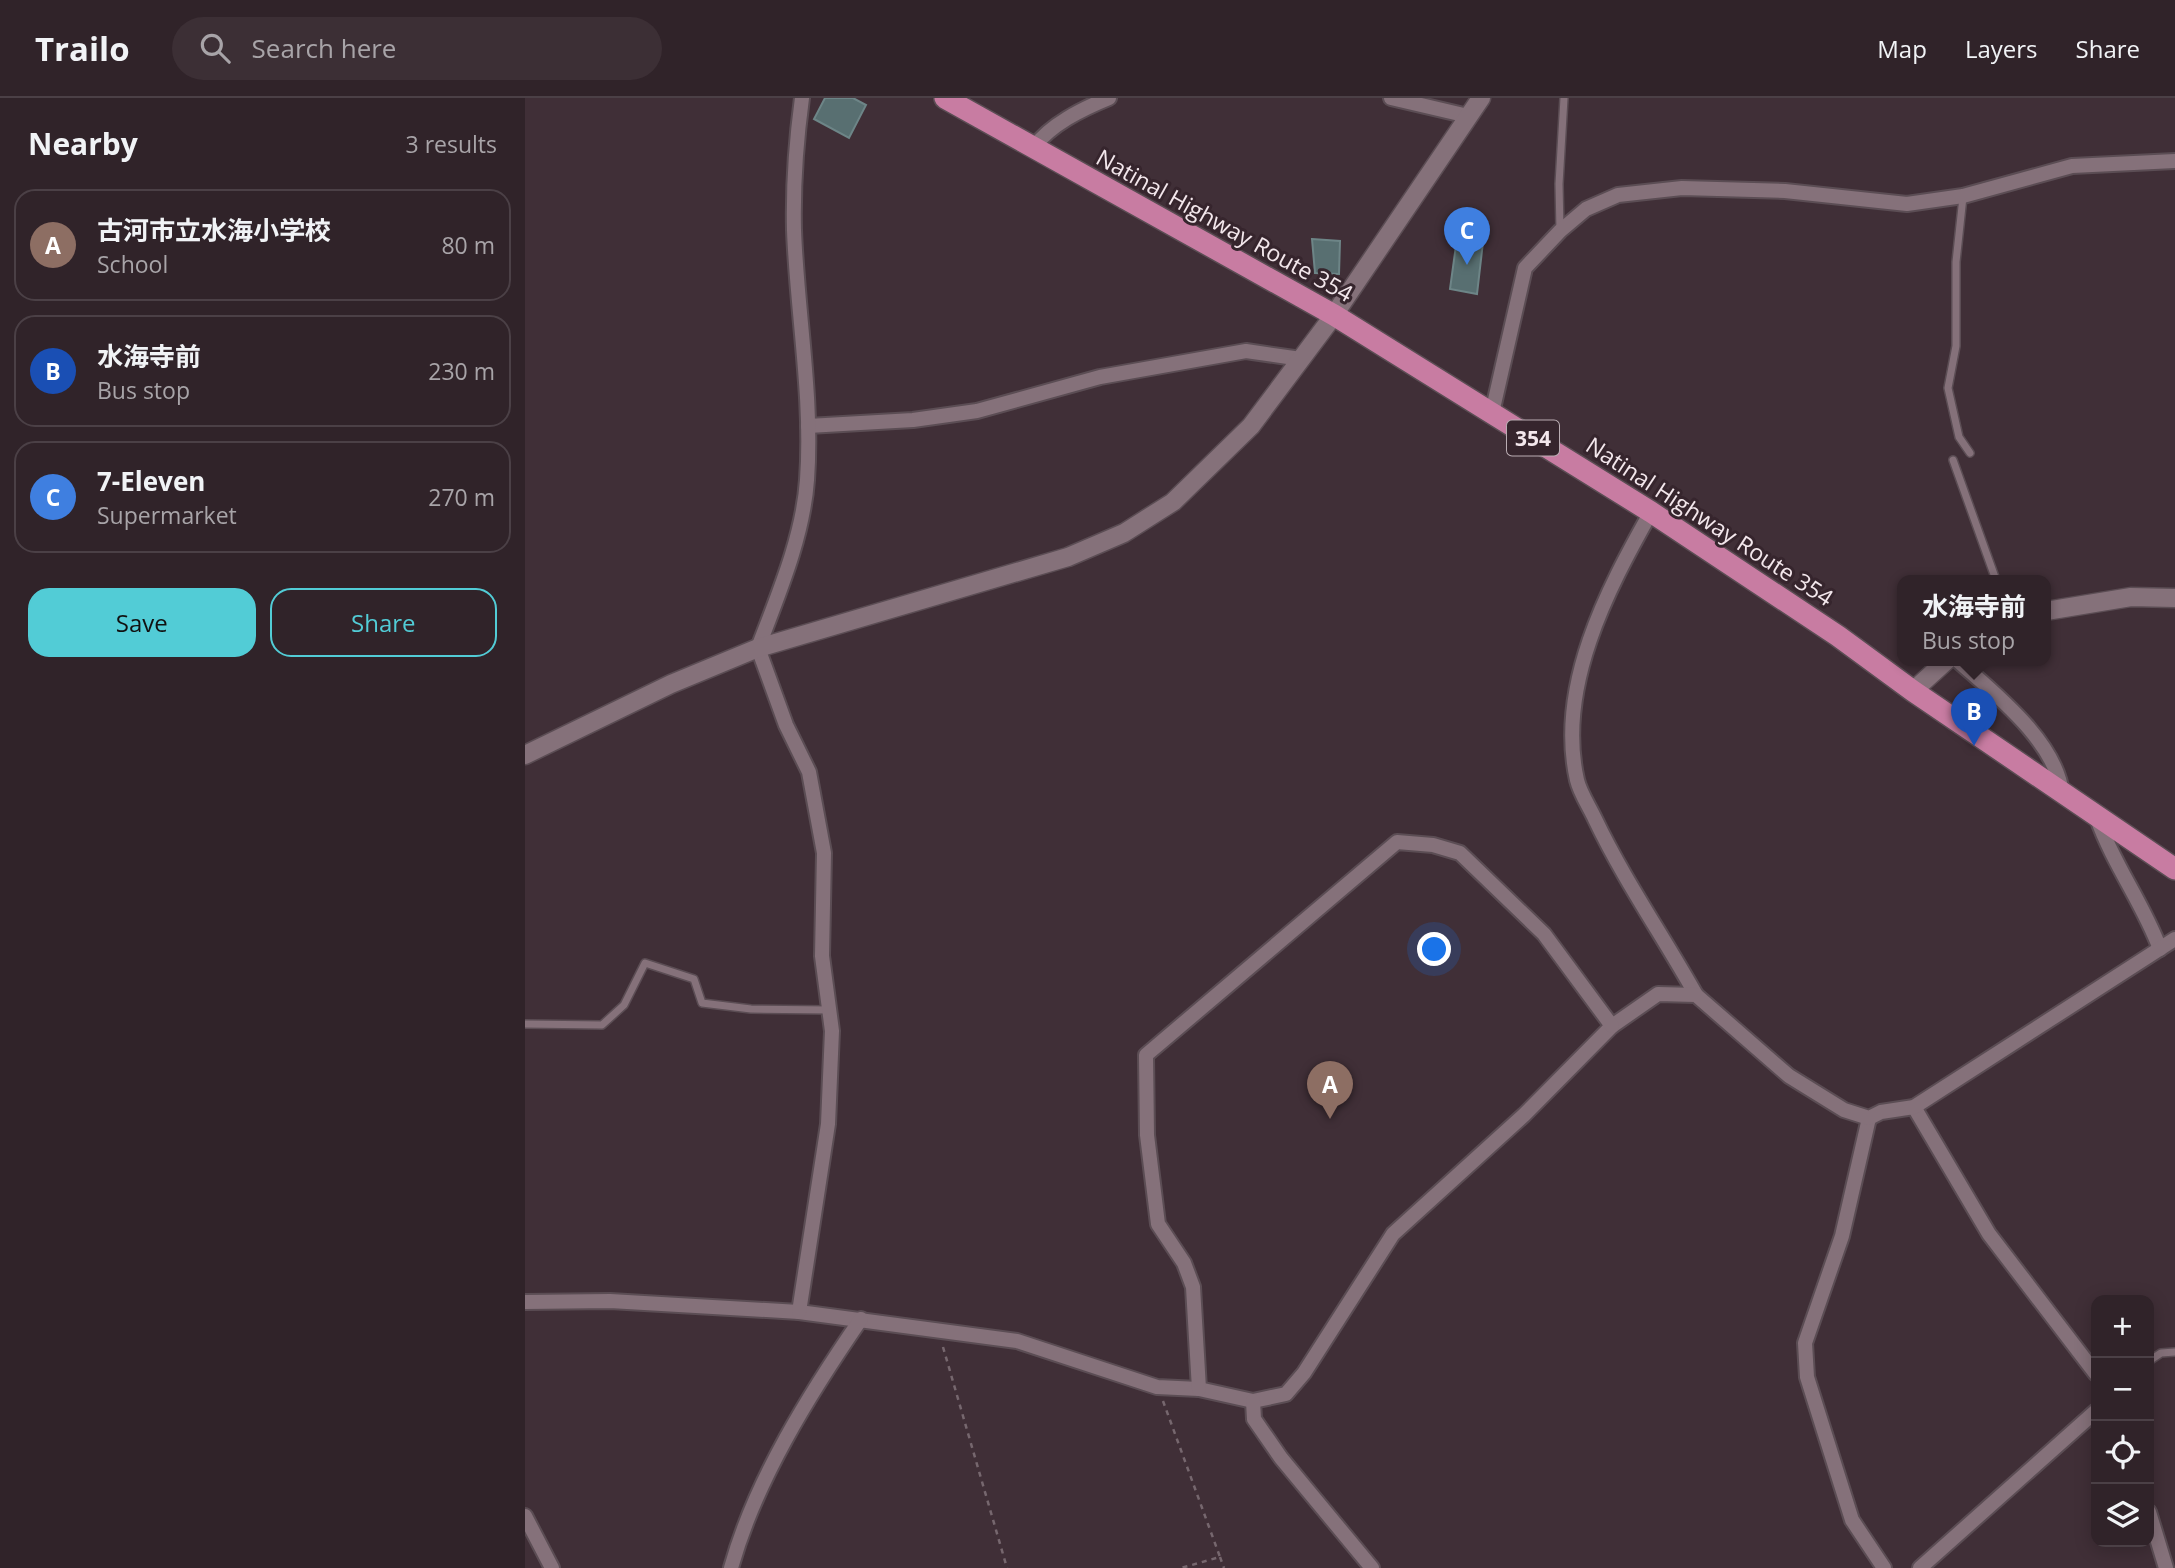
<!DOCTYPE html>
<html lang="en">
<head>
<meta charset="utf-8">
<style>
  body { margin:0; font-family:"Open Sans","Noto Sans JP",sans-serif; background:#3c2f35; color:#f1f3f6 }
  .controls { position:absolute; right:21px; bottom:21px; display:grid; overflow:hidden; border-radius:14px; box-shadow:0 4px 18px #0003 }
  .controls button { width:63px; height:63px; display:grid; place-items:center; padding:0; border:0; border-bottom:2px solid #4b4046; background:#302329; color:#f1f3f6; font:35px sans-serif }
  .you { position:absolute; left:910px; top:852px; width:24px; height:24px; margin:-18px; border:5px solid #fff; border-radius:50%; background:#1a73e8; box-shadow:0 0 0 10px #1a73e833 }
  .badge { display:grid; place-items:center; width:46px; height:46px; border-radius:50%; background:#52ccd6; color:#fff; font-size:23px; font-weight:700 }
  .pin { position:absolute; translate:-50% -58px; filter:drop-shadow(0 2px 4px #0008) }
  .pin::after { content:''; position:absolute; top:37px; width:24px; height:21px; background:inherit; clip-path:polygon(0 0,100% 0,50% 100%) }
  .popup { position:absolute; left:1372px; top:477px; width:154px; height:91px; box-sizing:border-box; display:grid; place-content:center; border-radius:14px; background:#302329; filter:drop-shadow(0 2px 5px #0005); font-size:23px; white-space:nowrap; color:#a8a4a8 }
  .popup b { font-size:26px; color:#f1f3f6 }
  .popup::after { content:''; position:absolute; left:50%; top:100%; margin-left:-14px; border:14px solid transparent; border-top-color:#302329 }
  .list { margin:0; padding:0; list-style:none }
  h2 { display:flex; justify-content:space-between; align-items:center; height:91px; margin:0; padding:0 28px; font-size:30px }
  h2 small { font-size:23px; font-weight:400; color:#a8a4a8 }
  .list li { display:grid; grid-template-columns:46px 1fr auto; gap:21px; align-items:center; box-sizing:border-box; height:112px; margin:0 14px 14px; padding:0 14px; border:2px solid #4b4046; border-radius:21px }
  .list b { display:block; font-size:26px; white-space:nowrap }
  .list p { margin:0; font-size:23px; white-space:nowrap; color:#a8a4a8 }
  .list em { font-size:23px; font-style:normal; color:#a8a4a8 }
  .actions { display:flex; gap:14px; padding:21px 28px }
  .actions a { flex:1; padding:16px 0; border:2px solid #52ccd6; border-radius:21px; text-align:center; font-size:24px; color:#52ccd6 }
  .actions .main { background:#52ccd6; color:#111 }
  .icon { flex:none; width:38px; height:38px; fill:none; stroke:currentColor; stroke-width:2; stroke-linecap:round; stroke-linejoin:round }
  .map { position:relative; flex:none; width:1650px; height:1470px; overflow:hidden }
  header { display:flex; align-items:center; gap:42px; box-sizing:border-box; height:98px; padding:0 35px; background:#302329; border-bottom:2px solid #4b4046 }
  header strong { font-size:33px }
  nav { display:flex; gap:38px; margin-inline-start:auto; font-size:24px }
  .search { width:490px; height:63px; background:#3c2f35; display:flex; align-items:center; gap:18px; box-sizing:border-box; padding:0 24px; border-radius:38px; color:#a8a4a8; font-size:26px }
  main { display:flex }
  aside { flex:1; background:#302329 }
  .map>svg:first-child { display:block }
  .building { fill:#586f71; stroke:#6d8587; stroke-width:2 }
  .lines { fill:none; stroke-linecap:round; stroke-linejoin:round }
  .service-casing { stroke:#5b4d54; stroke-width:10 }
  .minor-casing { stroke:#5b4d54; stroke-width:18 }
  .tertiary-casing { stroke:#5b4d54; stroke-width:21 }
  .trunk-casing { stroke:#5b4d54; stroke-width:24 }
  .path { stroke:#76676e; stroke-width:2.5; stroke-dasharray:5 5; stroke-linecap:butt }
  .service { stroke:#85717a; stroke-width:7 }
  .minor { stroke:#85717a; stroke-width:14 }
  .tertiary { stroke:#85717a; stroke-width:18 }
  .trunk { stroke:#c87ca2; stroke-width:21 }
  .labels { text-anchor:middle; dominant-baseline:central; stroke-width:6; stroke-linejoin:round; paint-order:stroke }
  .shield { fill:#36252d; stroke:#baadb3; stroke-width:2 }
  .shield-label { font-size:21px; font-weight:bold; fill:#f3e7ec }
  .street-label { font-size:23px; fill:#f3e7ec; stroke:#36252d }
</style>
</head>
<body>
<header>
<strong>Trailo</strong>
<div class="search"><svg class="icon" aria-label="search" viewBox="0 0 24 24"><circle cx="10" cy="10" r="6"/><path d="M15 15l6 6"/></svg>Search here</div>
<nav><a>Map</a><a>Layers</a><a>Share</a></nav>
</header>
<main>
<aside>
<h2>Nearby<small>3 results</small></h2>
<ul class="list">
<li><span class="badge" style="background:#8d6e63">A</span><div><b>古河市立水海小学校</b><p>School</p></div><em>80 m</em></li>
<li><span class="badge" style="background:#1a4fb4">B</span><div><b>水海寺前</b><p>Bus stop</p></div><em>230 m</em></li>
<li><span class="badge" style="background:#3f7fe0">C</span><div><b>7-Eleven</b><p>Supermarket</p></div><em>270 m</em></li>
</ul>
<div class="actions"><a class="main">Save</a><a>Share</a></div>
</aside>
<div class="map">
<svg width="1650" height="1470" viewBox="0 0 1650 1470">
  <rect width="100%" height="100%" fill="#402f37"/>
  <g class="building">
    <polygon points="300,0 328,0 341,7 324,40 289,21"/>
    <polygon points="932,140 958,144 952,196 925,191"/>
    <polygon points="787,141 815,143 814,176 790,175"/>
  </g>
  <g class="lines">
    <g class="service-casing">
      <g id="service">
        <polyline points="1438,99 1431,164 1431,248 1423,290 1434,339 1445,355"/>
        <polyline points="1035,132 1034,86 1039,0"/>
        <polyline points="1428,362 1471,482"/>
        <polyline points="0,926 77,927 99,907 120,865 169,881 177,905 226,911 304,912"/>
        <polyline points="1624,1263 1636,1255 1650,1254"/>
      </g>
    </g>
    <g class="minor-casing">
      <g id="minor">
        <polyline points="866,0 943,18"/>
        <path d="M508,50C526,26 557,11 584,0"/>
        <polyline points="967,315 1000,170 1035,133 1061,111 1093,97 1157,90 1260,93 1382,106 1438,98 1547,68 1650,63"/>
        <polyline points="283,328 388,322 452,313 575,279 721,253 776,261"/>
        <path d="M1126,414C1082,492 1031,589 1052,682C1055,695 1064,708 1070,721C1099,782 1138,838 1171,897"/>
        <path d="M1432,562C1469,595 1532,644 1537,696"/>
        <path d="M1572,720C1588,766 1618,805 1635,851"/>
        <polyline points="1389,1009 1464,1136 1571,1276"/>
        <polyline points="1344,1020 1317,1138 1280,1245 1282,1279 1327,1422 1359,1470"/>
        <polyline points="0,1204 85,1203 274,1214 492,1243 632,1289 674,1291 728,1303 761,1296 779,1275 868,1136 999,1017 1087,928 1133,896 1171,897 1264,978 1319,1012 1344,1020 1356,1014 1389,1009 1650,841"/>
        <path d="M274,1214L303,1026L307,933L297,858L299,755L284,674L261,627L233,550C253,497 278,439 282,382C288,299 272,215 269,132C268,88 271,44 277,0"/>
        <polyline points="674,1291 668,1189 659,1165 633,1126 622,1037 621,957 872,744 908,747 935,755 1019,836 1087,928"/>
        <polyline points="728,1303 729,1321 756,1360 847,1470"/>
        <polyline points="1624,1414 1641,1470"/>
        <polyline points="0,1418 27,1470"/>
        <path d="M206,1470C230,1383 285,1295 336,1221"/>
        <polyline points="1395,1470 1571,1313"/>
      </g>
    </g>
    <g class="tertiary-casing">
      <g id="tertiary">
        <polyline points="1521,513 1606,499 1650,500"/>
        <polyline points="1388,593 1422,562"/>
        <polyline points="0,657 146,586 233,550 543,459 599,435 648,404 726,328 809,217 956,0"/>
      </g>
    </g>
    <g class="trunk-casing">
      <polyline id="trunk" points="420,0 809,217 1126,414 1313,538 1388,593 1650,771"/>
    </g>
    <g class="path">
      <polyline points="418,1249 482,1470"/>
      <polyline points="638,1303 695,1459 656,1470"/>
      <polyline points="695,1459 699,1470"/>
    </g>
    <use href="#service" class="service"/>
    <use href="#minor" class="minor"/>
    <use href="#tertiary" class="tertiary"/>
    <use href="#trunk" class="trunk"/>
  </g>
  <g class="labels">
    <rect class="shield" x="982" y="322.5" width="52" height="35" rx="5"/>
    <g class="shield-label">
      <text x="1008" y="340">354</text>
    </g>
    <g class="street-label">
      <text transform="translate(700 127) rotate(29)">Natinal Highway Route 354</text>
      <text transform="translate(1185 423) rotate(33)">Natinal Highway Route 354</text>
    </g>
  </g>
</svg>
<div class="controls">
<button>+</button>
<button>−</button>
<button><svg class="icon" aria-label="locate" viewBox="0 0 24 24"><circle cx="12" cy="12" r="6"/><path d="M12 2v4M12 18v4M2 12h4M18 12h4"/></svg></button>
<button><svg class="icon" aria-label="layers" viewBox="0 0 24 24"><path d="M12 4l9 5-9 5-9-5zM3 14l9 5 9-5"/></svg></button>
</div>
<div class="you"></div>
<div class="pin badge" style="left:805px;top:1021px;background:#8d6e63">A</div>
<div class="pin badge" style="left:1449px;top:648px;background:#1a4fb4">B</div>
<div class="popup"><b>水海寺前</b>Bus stop</div>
<div class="pin badge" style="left:942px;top:167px;background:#3f7fe0">C</div>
</div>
</main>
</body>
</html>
